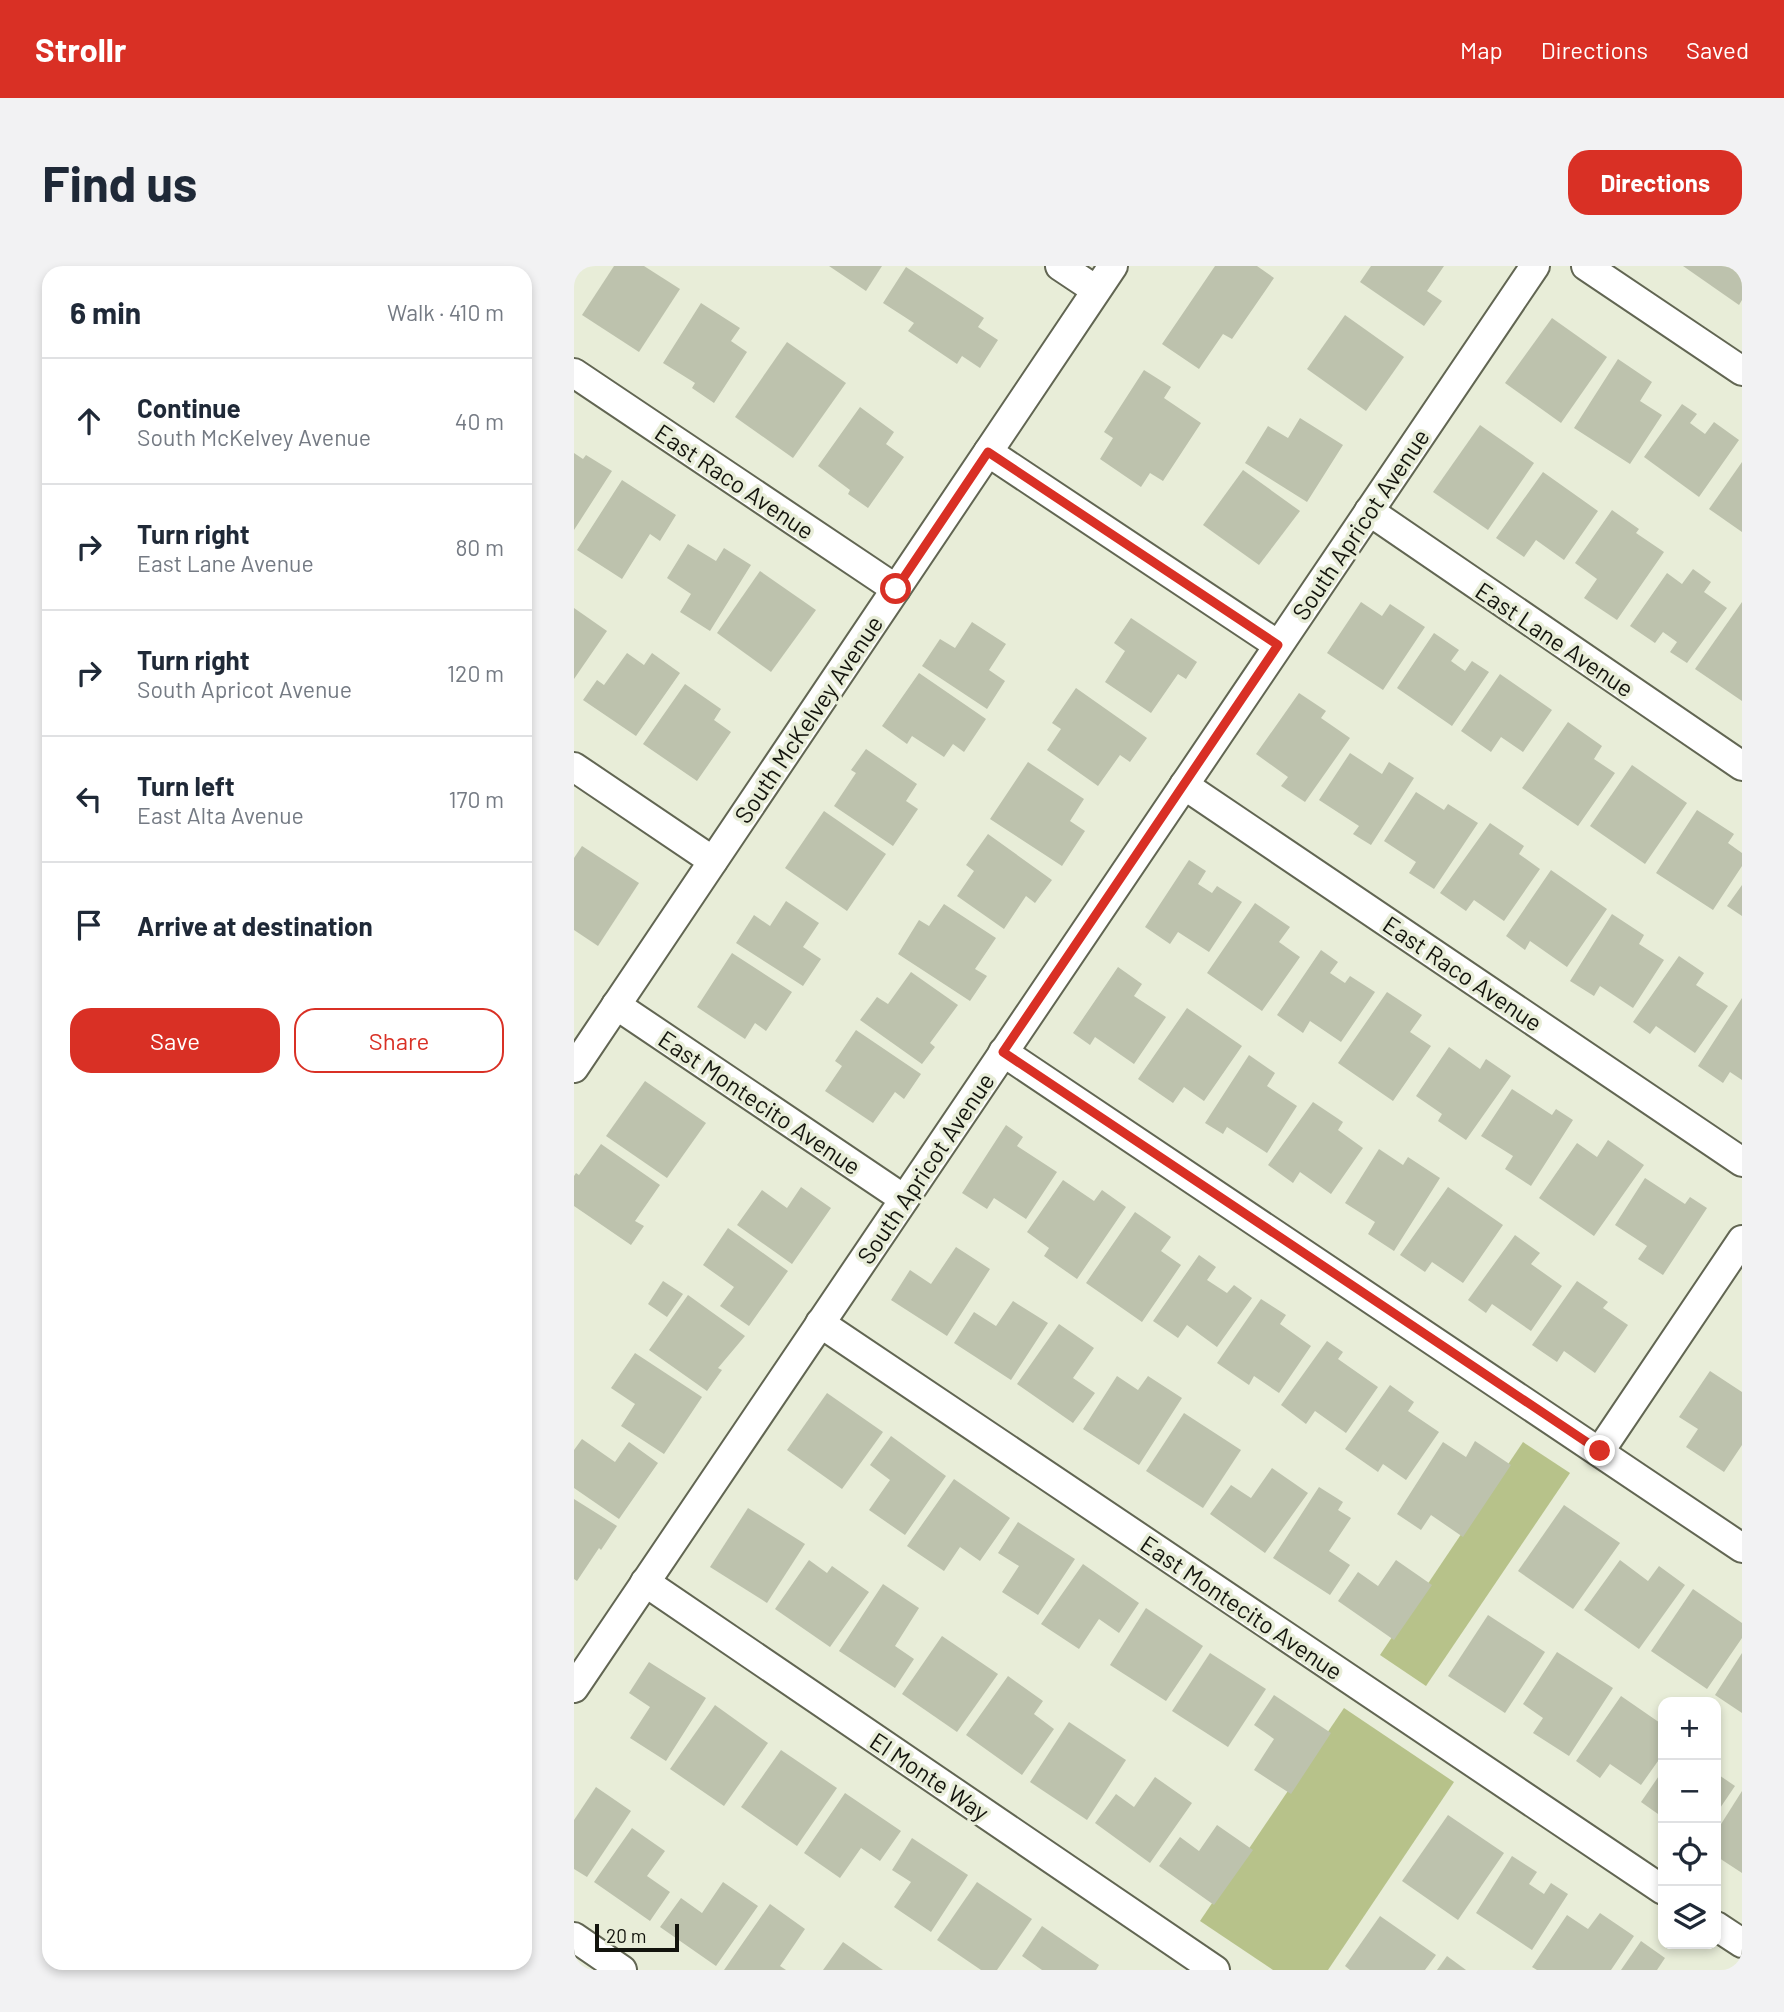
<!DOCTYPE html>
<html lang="en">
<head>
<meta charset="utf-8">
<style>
  body { margin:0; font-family:Barlow,sans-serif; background:#f2f2f3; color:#1f2937 }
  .controls { position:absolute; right:21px; bottom:21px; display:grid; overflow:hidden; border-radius:14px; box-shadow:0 4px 10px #0003 }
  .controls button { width:63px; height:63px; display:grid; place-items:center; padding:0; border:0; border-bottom:2px solid #e0e1e3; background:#fff; color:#1f2937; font:35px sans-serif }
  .scale { position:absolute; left:21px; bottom:18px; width:84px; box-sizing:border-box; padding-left:7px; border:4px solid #13140d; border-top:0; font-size:19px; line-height:24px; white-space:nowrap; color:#13140d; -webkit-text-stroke:5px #e8edd8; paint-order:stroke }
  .stop { position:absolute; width:21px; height:21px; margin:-16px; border:5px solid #d93025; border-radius:50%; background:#fff }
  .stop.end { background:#d93025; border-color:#fff; box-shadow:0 2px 7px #0008 }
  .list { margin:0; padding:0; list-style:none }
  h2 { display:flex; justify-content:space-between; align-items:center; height:91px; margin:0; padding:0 28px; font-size:30px }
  h2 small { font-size:23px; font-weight:400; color:#747a83 }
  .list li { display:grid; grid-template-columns:46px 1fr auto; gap:21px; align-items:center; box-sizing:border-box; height:126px; padding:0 28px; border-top:2px solid #e0e1e3 }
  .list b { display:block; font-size:26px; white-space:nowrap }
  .list p { margin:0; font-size:23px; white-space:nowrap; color:#747a83 }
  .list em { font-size:23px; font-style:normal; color:#747a83 }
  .actions { display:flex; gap:14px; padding:21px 28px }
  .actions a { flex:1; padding:16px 0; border:2px solid #d93025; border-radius:21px; text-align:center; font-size:24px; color:#d93025 }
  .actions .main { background:#d93025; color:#fff }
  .icon { flex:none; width:38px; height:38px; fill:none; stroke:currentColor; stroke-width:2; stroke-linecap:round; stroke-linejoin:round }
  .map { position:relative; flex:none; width:1168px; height:1704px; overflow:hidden; border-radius:21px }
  header { display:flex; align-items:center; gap:42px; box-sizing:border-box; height:98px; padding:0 35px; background:#d93025; color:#fff }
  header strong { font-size:33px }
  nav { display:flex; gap:38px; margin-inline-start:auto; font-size:24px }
  .intro { display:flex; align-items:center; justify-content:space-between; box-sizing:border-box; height:168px; padding:0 42px }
  h1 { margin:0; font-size:49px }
  .button { padding:18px 32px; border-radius:21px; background:#d93025; color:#fff; font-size:24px; font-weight:700 }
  main { display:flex; gap:42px; padding:0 42px }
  aside { flex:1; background:#fff; border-radius:21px; box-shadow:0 4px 10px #0003 }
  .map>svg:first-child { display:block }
  .green { fill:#b7c28a }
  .building { fill:#bdc2ad }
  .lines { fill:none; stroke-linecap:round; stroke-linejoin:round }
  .street-casing { stroke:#626653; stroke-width:32 }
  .street { stroke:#fff; stroke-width:28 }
  .route { stroke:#d93025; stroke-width:9 }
  .labels { text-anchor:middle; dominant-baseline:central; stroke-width:7; stroke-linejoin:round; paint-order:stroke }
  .street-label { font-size:24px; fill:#13140d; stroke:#e8edd8 }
</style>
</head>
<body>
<header>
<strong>Strollr</strong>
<nav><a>Map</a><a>Directions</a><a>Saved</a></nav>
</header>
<div class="intro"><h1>Find us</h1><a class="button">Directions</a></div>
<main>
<aside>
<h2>6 min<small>Walk · 410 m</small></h2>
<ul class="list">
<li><svg class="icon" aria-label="ahead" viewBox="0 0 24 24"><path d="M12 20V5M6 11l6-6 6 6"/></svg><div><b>Continue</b><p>South McKelvey Avenue</p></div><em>40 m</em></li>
<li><svg class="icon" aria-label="right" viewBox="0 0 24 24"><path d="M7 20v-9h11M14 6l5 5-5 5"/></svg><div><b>Turn right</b><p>East Lane Avenue</p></div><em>80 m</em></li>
<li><svg class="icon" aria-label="right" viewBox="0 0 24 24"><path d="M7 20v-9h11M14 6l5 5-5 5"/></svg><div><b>Turn right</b><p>South Apricot Avenue</p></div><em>120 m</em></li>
<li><svg class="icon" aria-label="left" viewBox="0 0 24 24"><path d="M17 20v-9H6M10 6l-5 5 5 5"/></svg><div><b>Turn left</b><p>East Alta Avenue</p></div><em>170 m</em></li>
<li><svg class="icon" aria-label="arrive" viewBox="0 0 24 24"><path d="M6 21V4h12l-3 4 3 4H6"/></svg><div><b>Arrive at destination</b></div></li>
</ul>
<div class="actions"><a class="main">Save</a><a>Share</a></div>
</aside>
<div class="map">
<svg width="1168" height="1704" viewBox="0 0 1168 1704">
  <rect width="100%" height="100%" fill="#e8edd8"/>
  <g class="green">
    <polygon points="949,1176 996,1207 852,1420 806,1389"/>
    <polygon points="770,1442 880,1516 754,1704 699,1704 626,1655"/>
  </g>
  <g class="building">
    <polygon points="40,0 70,0 106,23 65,86 8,49"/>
    <polygon points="255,0 308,0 292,25"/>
    <polygon points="641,0 683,0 700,12 658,73 649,68 625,103 588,78"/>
    <polygon points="797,0 870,0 853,25 868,35 850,60 786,16"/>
    <polygon points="1109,0 1168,0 1168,34 1165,39"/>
    <polygon points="332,1 410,52 404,61 424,74 406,102 388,90 383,98 334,65 340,57 309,37"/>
    <polygon points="127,37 166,62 157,75 173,86 140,137 118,122 121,117 89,97"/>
    <polygon points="771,49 830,91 792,145 733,103"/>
    <polygon points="978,52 1033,91 987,157 931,117"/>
    <polygon points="213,76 272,117 219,192 161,151"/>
    <polygon points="1044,93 1078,116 1066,135 1088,149 1056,198 1000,162"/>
    <polygon points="570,104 597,121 590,132 627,157 589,215 576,207 567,221 526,193 539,172 530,166"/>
    <polygon points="1108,138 1123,148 1116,157 1131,168 1140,156 1165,174 1125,231 1070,191"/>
    <polygon points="286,141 320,166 312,178 330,191 294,242 274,228 276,224 244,200"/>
    <polygon points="726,152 769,179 733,236 671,197 694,160 714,172"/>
    <polygon points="906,159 960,197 914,264 859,226"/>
    <polygon points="0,187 9,193 12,189 38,205 0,264"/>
    <polygon points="1168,196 1168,266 1135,243"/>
    <polygon points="669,204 726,245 685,299 629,259"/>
    <polygon points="969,206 1024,245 990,294 962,274 950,291 922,272"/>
    <polygon points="48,214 102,249 86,275 76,268 48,313 3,284"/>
    <polygon points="1038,244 1065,263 1062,267 1090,286 1043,354 1010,332 1023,313 1001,297"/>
    <polygon points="114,278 142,295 150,282 177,299 136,365 106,346 117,328 93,312"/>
    <polygon points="1119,303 1137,316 1130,326 1153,342 1113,397 1096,386 1103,376 1089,366 1081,377 1056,360 1093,307 1108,318"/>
    <polygon points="186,305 242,344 197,406 143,367"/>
    <polygon points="787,336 808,350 816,338 851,361 809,424 753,387"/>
    <polygon points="1168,336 1168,435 1121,403"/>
    <polygon points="0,342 33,365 0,413"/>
    <polygon points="557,352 623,396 612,413 604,408 577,447 531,416 551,385 540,377"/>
    <polygon points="398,356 432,378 415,404 431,415 413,443 348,400 366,373 381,382"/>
    <polygon points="860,367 885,384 877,395 891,405 898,395 915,406 878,460 823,422"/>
    <polygon points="53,387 70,399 78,387 106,407 62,470 9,434 23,414 30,419"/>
    <polygon points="345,407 412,453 390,486 379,478 370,491 338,470 333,478 308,460"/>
    <polygon points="926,408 978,444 949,486 927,471 917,486 887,465"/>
    <polygon points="111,418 147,443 140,454 157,466 123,515 69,478"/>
    <polygon points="502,422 573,472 556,496 546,489 524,520 473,484 487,463 478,457"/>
    <polygon points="725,427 752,445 747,452 776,472 731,536 707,520 714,511 682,488"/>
    <polygon points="994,456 1028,480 1020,493 1041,507 1004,560 948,522"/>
    <polygon points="292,483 343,518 332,535 344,543 319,580 260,540 282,507 277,504"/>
    <polygon points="776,487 808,508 815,496 840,512 797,579 779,568 785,560 745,534"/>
    <polygon points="454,496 510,533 496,555 511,565 488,600 416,553"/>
    <polygon points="1058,499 1113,537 1071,598 1016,560"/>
    <polygon points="842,526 870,544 874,538 904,557 860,623 835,607 842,596 810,575"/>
    <polygon points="1123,544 1160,568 1154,577 1168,587 1168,600 1139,644 1082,607"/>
    <polygon points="250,545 312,588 273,645 211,602"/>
    <polygon points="916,557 950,580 945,588 966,603 930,655 900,634 892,645 866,627"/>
    <polygon points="414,568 478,614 461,637 452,630 430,663 383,630 400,605 392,599"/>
    <polygon points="8,580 65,617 24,680 0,664 0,592"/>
    <polygon points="615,594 632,605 624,618 638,627 643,620 668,636 635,686 604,666 596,678 571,661"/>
    <polygon points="977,604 1033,643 993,701 956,675 951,684 932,670"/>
    <polygon points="1168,619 1168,650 1153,640"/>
    <polygon points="212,635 245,657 229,681 247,693 229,720 162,677 180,649 196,660"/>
    <polygon points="681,637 716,661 705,676 726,691 688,745 633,707"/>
    <polygon points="370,638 422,672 401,703 413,710 396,735 324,688 345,654 355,660"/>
    <polygon points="1038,648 1070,669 1065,678 1090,694 1059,742 1026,720 1020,730 996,715"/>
    <polygon points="747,684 764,696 756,707 771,717 776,710 801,726 767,776 736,755 729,767 703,749"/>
    <polygon points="158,687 218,726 192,765 181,757 171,773 123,741"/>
    <polygon points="1105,690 1130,707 1122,719 1154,740 1121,787 1082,760 1076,768 1059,756"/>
    <polygon points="544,701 568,718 560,730 592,751 560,798 521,771 516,779 499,767"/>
    <polygon points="337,706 384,739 356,777 361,781 348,798 286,754 303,731 314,738"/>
    <polygon points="813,726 848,749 836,766 857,780 819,835 764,797"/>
    <polygon points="1168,732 1168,814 1156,806 1149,817 1124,800"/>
    <polygon points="613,742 668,780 630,835 610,821 599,837 564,813"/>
    <polygon points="282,764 347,808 330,833 321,826 299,857 251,825 268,800 261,795"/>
    <polygon points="875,781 906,803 912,793 937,810 892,874 864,855 868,848 842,830"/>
    <polygon points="675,789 701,807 693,820 723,840 693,887 653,861 649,868 631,857"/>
    <polygon points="71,815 132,857 93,912 32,870"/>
    <polygon points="938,823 978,849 982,843 999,854 957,920 931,903 939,890 907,870"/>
    <polygon points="739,836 769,856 764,864 789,882 757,928 726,906 719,917 694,899"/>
    <polygon points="432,859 449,871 443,880 483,906 452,953 420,932 413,943 388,927"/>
    <polygon points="1034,874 1070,899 1020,970 965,932 1003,877 1023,891"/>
    <polygon points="27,878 86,919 61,955 70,960 57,979 0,940 0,910 2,907 5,909"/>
    <polygon points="805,883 829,899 834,891 866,912 820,985 794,968 801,956 771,937"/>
    <polygon points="1071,912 1111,938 1116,931 1133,942 1089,1009 1064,993 1073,980 1041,959"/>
    <polygon points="489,914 520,935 528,924 552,941 503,1013 470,990 475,982 453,966"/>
    <polygon points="227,921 257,942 218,998 163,959 188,924 213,942"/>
    <polygon points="874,921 929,959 889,1017 858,996 851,1006 826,989"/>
    <polygon points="561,946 597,971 587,985 607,999 568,1056 512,1017"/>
    <polygon points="154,962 214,1005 175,1060 146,1040 160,1021 129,999"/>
    <polygon points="941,969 966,987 957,998 988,1020 957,1065 918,1038 912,1047 894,1034"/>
    <polygon points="382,981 416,1003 373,1070 317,1034 336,1004 357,1018"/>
    <polygon points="625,989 642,1001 633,1014 653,1027 660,1019 678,1032 643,1081 613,1059 604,1072 579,1055"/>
    <polygon points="89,1015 109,1028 93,1051 74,1038"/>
    <polygon points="1003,1015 1034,1036 1029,1042 1054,1059 1021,1107 990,1085 983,1096 958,1079"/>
    <polygon points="114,1029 171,1070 144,1102 148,1104 133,1125 75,1084"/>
    <polygon points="687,1033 712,1049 706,1058 737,1080 705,1127 680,1110 675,1119 643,1097"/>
    <polygon points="439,1035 474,1057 437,1114 380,1077 400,1046 422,1060"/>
    <polygon points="485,1058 520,1082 499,1112 521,1127 499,1157 443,1118"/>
    <polygon points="753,1075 769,1086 764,1093 804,1121 772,1167 741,1145 732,1158 707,1139"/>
    <polygon points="61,1087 128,1131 90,1188 47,1160 61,1138 37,1122"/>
    <polygon points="1136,1105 1168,1126 1168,1179 1150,1206 1112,1181 1124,1163 1105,1151"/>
    <polygon points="543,1110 564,1124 574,1110 608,1132 565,1199 509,1163"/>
    <polygon points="816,1119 840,1136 834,1145 865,1166 832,1214 809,1198 804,1206 771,1183"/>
    <polygon points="253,1127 309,1166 268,1223 213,1184"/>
    <polygon points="610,1147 667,1184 629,1242 572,1205"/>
    <polygon points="317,1170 372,1210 331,1269 295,1244 316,1214 296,1199"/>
    <polygon points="8,1173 41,1196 55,1176 84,1197 45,1253 0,1222 0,1184"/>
    <polygon points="901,1175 937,1199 889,1271 857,1249 847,1264 823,1248 869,1176 892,1191"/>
    <polygon points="698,1202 734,1227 691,1287 636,1248 657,1219 677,1232"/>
    <polygon points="380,1213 436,1252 406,1295 386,1281 370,1305 333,1280"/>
    <polygon points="745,1221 769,1236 764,1244 777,1252 755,1285 776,1299 756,1329 699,1292"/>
    <polygon points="0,1233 43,1260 27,1284 25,1282 3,1315 0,1313"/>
    <polygon points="990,1239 1046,1277 999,1343 944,1305"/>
    <polygon points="174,1242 231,1278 193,1337 136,1301"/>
    <polygon points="444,1256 501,1293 464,1349 428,1326 445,1300 424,1287"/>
    <polygon points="235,1294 253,1307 258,1300 295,1326 256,1381 201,1343"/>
    <polygon points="822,1294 858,1319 820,1374 764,1335 784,1306 804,1320"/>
    <polygon points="1046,1294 1074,1315 1085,1300 1111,1319 1065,1383 1010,1344"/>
    <polygon points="509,1298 565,1337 545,1367 525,1353 505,1383 467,1358"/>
    <polygon points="309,1318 345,1342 321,1380 340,1393 321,1422 265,1385"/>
    <polygon points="1119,1323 1168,1357 1168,1372 1133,1423 1077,1385"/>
    <polygon points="572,1342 629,1380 592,1435 536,1399"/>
    <polygon points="914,1349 971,1386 931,1447 874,1410"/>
    <polygon points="368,1370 424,1408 383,1466 328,1428"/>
    <polygon points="983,1386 1039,1422 995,1490 959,1467 969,1452 949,1438"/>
    <polygon points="636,1387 692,1423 654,1481 598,1445"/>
    <polygon points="1168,1387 1168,1447 1141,1429"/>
    <polygon points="75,1396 132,1432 92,1495 56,1472 76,1441 55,1427"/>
    <polygon points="434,1410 469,1435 460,1448 480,1463 448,1509 392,1469"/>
    <polygon points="700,1429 757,1467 717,1528 680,1504 700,1473 680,1459"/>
    <polygon points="1047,1430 1089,1459 1089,1488 1067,1519 1036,1498 1026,1512 1002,1495"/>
    <polygon points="141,1439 194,1477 150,1540 96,1503"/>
    <polygon points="495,1456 552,1494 513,1554 456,1516"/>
    <polygon points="207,1484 263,1522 223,1580 167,1541"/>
    <polygon points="1089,1504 1089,1540 1084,1548 1067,1536"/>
    <polygon points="1142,1507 1161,1520 1142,1548"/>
    <polygon points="581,1511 618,1537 576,1597 521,1557 542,1528 560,1541"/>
    <polygon points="22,1521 57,1545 13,1611 0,1603 0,1554"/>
    <polygon points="1168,1525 1168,1607 1142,1590 1142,1566"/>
    <polygon points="271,1527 327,1565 306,1595 287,1582 266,1612 230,1587"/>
    <polygon points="874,1549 930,1587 884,1654 828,1615"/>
    <polygon points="643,1559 679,1584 640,1639 585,1600 606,1571 625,1585"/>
    <polygon points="58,1562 91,1585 73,1610 96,1626 76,1655 20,1616"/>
    <polygon points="338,1572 394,1609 357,1666 320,1641 337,1616 318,1604"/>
    <polygon points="938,1590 963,1606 955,1618 970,1628 977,1617 994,1628 958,1684 902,1647"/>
    <polygon points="149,1616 184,1640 142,1700 86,1661 107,1632 128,1647"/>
    <polygon points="403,1616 458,1653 423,1704 407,1704 363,1674"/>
    <polygon points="196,1638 231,1663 206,1700 212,1704 150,1704"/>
    <polygon points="1026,1647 1060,1670 1037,1704 963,1704 958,1701 993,1649 1014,1663"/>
    <polygon points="806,1650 862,1689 851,1704 776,1704 771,1700"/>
    <polygon points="468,1660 525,1699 522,1704 468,1704 448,1690"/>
    <polygon points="1067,1675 1091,1692 1083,1704 1047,1704"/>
    <polygon points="269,1676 309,1704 249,1704"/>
    <polygon points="873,1690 892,1704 863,1704"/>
  </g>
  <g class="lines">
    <g class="street-casing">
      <g id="street">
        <polyline points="486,0 522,24"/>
        <polyline points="1012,0 1168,105"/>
        <polyline points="0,107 322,323"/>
        <polyline points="414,186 704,379"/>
        <polyline points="795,245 1168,500"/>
        <polyline points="0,501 139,595"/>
        <polyline points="610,519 1168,896"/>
        <polyline points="42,739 330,933"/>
        <polyline points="429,786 1168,1282"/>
        <polyline points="0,802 539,0"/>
        <polyline points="246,1057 1089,1624"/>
        <polyline points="1026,1185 1168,974"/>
        <polyline points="71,1316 641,1704"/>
        <polyline points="0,1422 961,0"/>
        <polyline points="1142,1660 1168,1677"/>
        <polyline points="0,1671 48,1704"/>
      </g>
    </g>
    <use href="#street" class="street"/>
  </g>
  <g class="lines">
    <polyline class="route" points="322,323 414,186 704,379 429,786 1026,1185"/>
  </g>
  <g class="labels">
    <g class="street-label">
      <text transform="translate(161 215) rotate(34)">East Raco Avenue</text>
      <text transform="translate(786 258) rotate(-56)">South Apricot Avenue</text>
      <text transform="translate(981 373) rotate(34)">East Lane Avenue</text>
      <text transform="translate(234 453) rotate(-56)">South McKelvey Avenue</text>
      <text transform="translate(889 707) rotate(34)">East Raco Avenue</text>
      <text transform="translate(186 836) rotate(34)">East Montecito Avenue</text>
      <text transform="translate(351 902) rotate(-56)">South Apricot Avenue</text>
      <text transform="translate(668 1341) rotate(34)">East Montecito Avenue</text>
      <text transform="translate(356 1510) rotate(34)">El Monte Way</text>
    </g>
  </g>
</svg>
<div class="controls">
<button>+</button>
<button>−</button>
<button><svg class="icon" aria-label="locate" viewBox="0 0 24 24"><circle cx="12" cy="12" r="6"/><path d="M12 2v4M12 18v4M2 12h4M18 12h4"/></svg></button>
<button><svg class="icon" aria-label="layers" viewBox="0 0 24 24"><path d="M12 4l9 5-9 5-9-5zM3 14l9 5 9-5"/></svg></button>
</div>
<div class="scale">20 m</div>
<div class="stop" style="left:322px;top:323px"></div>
<div class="stop end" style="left:1026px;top:1185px"></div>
</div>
</main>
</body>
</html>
